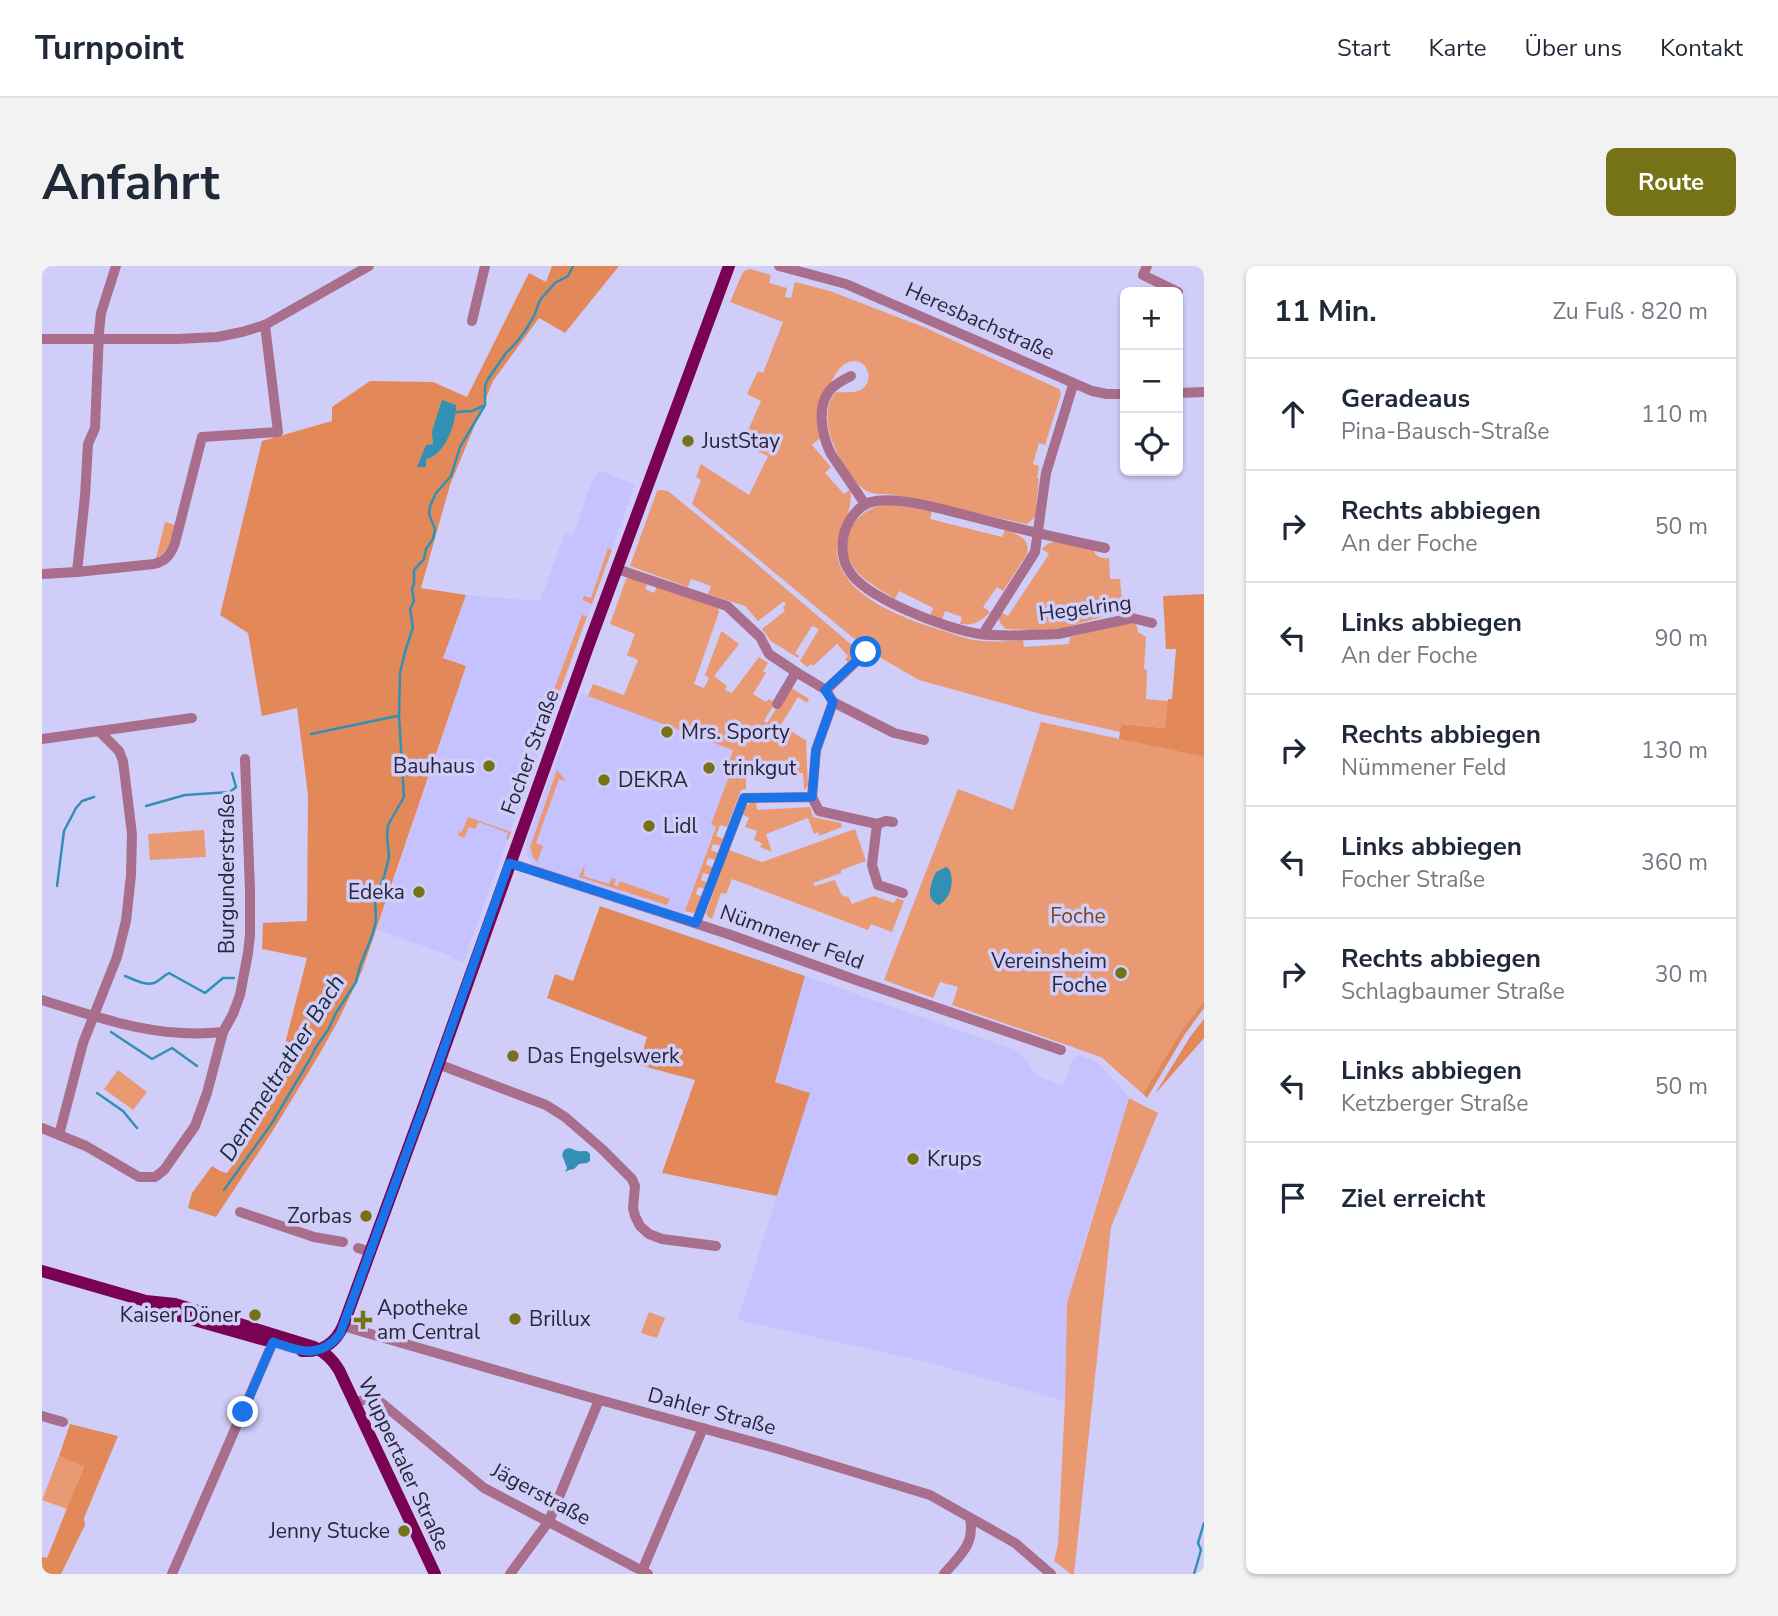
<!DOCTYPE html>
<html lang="de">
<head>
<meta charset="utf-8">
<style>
  body { margin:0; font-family:"Nunito Sans",sans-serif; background:#f2f2f3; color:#1f2937 }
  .controls { position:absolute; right:21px; top:21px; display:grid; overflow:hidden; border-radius:10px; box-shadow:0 2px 5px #0004 }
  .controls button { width:63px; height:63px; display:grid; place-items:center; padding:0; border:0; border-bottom:2px solid #e0e1e3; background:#fff; color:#1f2937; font:35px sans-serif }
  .stop { position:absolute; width:21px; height:21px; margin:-16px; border:5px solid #1a73e8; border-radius:50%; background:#fff }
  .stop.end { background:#1a73e8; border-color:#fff; box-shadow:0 2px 7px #0008 }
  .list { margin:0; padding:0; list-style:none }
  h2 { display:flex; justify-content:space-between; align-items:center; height:91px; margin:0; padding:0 28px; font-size:30px }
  h2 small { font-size:23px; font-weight:400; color:#747a83 }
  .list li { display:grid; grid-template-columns:46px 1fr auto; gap:21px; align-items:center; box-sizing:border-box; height:112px; padding:0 28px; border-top:2px solid #e0e1e3 }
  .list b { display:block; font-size:26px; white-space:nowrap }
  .list p { margin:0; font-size:23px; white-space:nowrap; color:#747a83 }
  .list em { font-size:23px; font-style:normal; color:#747a83 }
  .icon { flex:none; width:38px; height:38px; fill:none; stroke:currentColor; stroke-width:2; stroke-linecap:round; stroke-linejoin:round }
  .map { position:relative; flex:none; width:1162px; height:1308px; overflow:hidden; border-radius:10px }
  header { display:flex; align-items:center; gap:42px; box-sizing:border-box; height:98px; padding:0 35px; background:#fff; border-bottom:2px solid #e0e1e3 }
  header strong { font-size:33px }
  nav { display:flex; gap:38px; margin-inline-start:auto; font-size:24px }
  .intro { display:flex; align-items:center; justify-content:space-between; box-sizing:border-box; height:168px; padding:0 42px }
  h1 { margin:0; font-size:49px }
  .button { padding:18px 32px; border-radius:10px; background:#767317; color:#fff; font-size:24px; font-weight:700 }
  main { display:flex; gap:42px; padding:0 42px }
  aside { flex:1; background:#fff; border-radius:10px; box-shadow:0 2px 5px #0004 }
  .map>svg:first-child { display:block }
  .built { fill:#c6c2ff }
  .green { fill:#e99a73 }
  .forest { fill:#e38959 }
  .water { fill:#3290b4 }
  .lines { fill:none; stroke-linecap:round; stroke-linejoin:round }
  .stream { stroke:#3290b4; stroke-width:2.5 }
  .minor { stroke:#a96e8c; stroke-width:10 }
  .major { stroke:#790352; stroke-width:12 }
  .route { stroke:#1a73e8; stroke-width:9 }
  .poi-dot { fill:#767317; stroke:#d0cdf9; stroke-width:2.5 }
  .labels { text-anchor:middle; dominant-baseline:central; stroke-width:7; stroke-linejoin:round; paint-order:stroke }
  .street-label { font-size:21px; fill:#28263b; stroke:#d0cdf9 }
  .poi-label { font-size:21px; fill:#28263b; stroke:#d0cdf9; text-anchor:start }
  .park-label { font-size:21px; fill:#7e4322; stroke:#d0cdf9 }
  .water-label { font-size:23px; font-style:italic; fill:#192d37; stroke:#d0cdf9 }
</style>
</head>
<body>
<header>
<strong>Turnpoint</strong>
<nav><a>Start</a><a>Karte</a><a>Über uns</a><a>Kontakt</a></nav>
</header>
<div class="intro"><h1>Anfahrt</h1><a class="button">Route</a></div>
<main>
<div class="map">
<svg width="1162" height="1308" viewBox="0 0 1162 1308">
  <rect width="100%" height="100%" fill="#d0cdf9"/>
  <g class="built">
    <polygon points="557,204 593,219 421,697 410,692 410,690 335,664 424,400 401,392 424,329 498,335 523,267 531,269 547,223"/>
    <polygon points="539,427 670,475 697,484 670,558 674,560 642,648 501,603 492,599 485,589 484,577"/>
    <polygon points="763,710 976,785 987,798 994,810 1021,820 1030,795 1036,789 1055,796 1087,831 1046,963 1025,1037 1023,1135 881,1095 696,1054 767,827 733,816"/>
  </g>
  <g class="green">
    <path d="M708,3L729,9L727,17L745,22L743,31L749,32L753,16L788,25L884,62L1017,123L1019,128L1003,179L997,177L991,198L997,200L995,212L997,213L993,251L985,258C945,250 907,240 867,232C860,231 853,229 846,228C839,228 831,229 825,225C810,218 794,187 789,172C784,157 783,138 794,126C801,126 810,127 816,125C833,119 828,94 811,95C791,96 780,139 777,155C776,161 777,166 778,172L770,179L789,201L783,207L802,228L808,224C813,246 794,264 795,286C798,331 866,354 902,365C912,368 923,373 933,374C948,376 966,376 981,374L982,381L1027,378L1028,371L1089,356L1094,357L1096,366L1104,371L1102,403L1105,404L1104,433L1126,435L1124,462L1079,458L1078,466L999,448L877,414L827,385L650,238L659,214L654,211L659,198L707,229L726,190L700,178L719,135L705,128L716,105L721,107L741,56L688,36L700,8L702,5Z"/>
    <polygon points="618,224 626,225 709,293 818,386 806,397 803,393 806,390 795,378 771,400 769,398 765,401 758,395 777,363 770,360 753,387 757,390 756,392 729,375 720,363 743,345 741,341 744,338 742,335 716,355 703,340 666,328 669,320 649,313 646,321 588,300 615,225"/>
    <path d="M846,238L890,245L888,253L960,271L963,264C975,268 989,272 985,288L961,325L955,321L941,341L948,346C939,356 931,360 918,358L920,351L903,345L900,353L888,350L891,342L857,325L853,333C841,325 826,317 816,307C791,279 811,242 846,238Z"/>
    <path d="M123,256L133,259C130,273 128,285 114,292Z"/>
    <path d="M1016,276L1051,283C1054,291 1058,293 1067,292L1068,313H1078L1080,334L1057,338L1060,351L1010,365L964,363L959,358L956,352L960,347L966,350L1007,288L1000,283C1005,277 1009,276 1016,276Z"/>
    <polygon points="566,282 570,284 550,338 540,334 542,330 549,332"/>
    <polygon points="588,311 606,316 603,323 612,327 615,320 676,342 677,346 652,418 662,422 667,412 663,409 679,366 681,366 697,378 672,410 685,420 683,424 690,427 717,391 726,397 721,405 724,407 711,428 724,436 727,433 733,437 722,455 725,457 748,421 767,433 765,437 756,431 739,459 765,475 764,477 766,520 762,524 761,507 752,507 751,502 735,503 734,506 725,507 725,504 708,505 708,508 704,508 704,523 699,524 685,561 678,559 674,570 681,573 679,580 671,578 669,584 676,587 673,594 666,592 664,599 671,601 668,609 661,607 659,614 665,617 663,623 656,621 654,628 660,631 656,644 651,647 643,645 674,561 669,558 686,513 682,511 691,484 546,430 551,418 582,429 596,394 585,389 593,368 568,358 584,313"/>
    <polygon points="540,349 545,350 514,436 508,434"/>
    <polygon points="999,456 1162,491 1162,735 1139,765 1101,828 1059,791 910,739 916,721 898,716 891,732 842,714 916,523 971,544"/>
    <polygon points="515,504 524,515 517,513 494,577 501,580 495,596 491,591 488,581"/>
    <path d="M714,536L715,544L768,541L771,551L799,557L800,561L777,570L776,566L772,568L766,552L724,568L730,586L718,581L720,577L712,574L715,565L703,561L707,552L700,548C703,540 705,537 714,536Z"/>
    <polygon points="426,551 469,566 466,574 464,573 466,567 437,556 433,563 427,561 422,572 416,569 417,565 420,566"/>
    <polygon points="813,563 824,595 799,604 799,607 771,617 773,620 793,614 799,628 803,631 806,630 810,638 832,630 852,637 855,632 862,635 850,666 829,658 826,664 690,613 684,628 679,627 670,653 666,651 664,647 687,584 720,596"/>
    <polygon points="162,564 164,591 108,594 106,568"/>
    <polygon points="541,602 543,602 541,610 567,618 570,612 574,613 572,619 576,620 578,615 628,633 625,639 537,611"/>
    <polygon points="76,804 105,826 91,844 62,823"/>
    <polygon points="1087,832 1116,847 1069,961 1032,1308 1029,1308 1012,1295 1016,1279 1023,1135 1025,1037"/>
    <polygon points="607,1046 623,1052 615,1072 599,1067"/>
    <polygon points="17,1190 42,1199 25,1243 0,1234"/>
  </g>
  <g class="forest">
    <polygon points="510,0 577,0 523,67 497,52 451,115 408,219 379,322 424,329 401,392 424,400 320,705 296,755 277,789 230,866 174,951 146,942 150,927 170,900 178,905 185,907 202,883 235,809 265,692 220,683 221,657 265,655 266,529 255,442 220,450 206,367 178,349 220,175 290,155 290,141 328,115 391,116 425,131 487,7 504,16"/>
    <polygon points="1162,328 1162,491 1077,473 1079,458 1123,462 1126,433 1130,433 1134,383 1124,383 1121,330"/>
    <polygon points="558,640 763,710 733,816 768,827 735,930 620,907 653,814 597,799 605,771 505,732 513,708 531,715"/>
    <polygon points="1162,735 1162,742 1143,768 1105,832 1101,828 1139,765"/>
    <polygon points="1162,753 1162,772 1113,828 1148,771"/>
    <polygon points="28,1158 76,1170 42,1252 43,1259 19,1308 0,1308 0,1291 5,1292 42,1200 17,1190"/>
  </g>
  <g class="water">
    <path d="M400,134L414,139C415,156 402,191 384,193V201H375L384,179L391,178L390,165Z"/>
    <path d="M904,601L907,603C913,615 909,632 897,639C882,634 889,617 894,606Z"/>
    <path d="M526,882C530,882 533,885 536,885C542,886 544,883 548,888V895L545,897L537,898L532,903L527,904L523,906L525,902L520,889L522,884Z"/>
  </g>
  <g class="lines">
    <g class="stream">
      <polyline points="415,146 430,145 441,140"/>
      <polyline points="269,468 355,450"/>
      <polyline points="104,540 143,529 188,526 194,521 190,507"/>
      <polyline points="15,620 22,565 34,542 40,535 52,531"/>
      <path d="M83,710C91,713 103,720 112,717C117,715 121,710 127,707L163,727L181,712H192"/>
      <polyline points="69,766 110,793 130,782 155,800"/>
      <polyline points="55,827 81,845 95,862"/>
      <polyline points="182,924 230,857 268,793 274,781 286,764 294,747 314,716 318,700 330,670 334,655 333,634 342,611 347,591 345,568 346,559 362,531 357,450 358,407 363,386 371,361 368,343 372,335 370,323 372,318 372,304 382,293 384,283 391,273 393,263 387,248 388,240 394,227 409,210 418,181 443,139 443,120 446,113 464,87 474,77 483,65 492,50 498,34 513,17 526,10 531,0"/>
      <polyline points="1152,1308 1159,1284 1156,1277 1162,1257"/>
    </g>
    <g class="minor">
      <path d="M74,0L59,47L57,66L53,162L46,178L43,230L35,306L112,298C124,295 129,288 133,277L160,171L236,166L223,59"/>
      <polyline points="737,0 804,18 1050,125 1065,128 1083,128"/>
      <polyline points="1105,0 1101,9 1136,26"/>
      <polyline points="430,55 443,0"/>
      <polyline points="0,73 135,73 175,71 200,66 223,59 327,0"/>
      <path d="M809,110C803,113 795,117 790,122C773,139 780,170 789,188L823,238"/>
      <polyline points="1136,127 1162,126"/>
      <path d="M1063,282C1021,273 980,264 939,253C911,246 862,231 834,235C819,237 810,248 804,262C799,274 799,291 806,303C821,332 905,363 937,368C962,371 991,369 1016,368L1090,352L1110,357"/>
      <polyline points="575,303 685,340 718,371 727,388 754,406 735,438"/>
      <polyline points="0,308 35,306"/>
      <polyline points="941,368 993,286 1004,207 1031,119"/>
      <polyline points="754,406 784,424 791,436 852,467 882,474"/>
      <polyline points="784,424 824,386"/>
      <polyline points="0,473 150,452"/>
      <polyline points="770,531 774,484 791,436"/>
      <polyline points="835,558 844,555 851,556"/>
      <polyline points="468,597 686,668 814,714 1019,784"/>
      <polyline points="654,657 702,532 770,531 777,545 835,558 830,599 836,619 861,627"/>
      <path d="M0,734C60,753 116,773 181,766"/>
      <polyline points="396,798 504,839 523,851 560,883 590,913 593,920 591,942 593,950 598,960 607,968 620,973 674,980"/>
      <polyline points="0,862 44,880 97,911 113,911 122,904 153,860 165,827 181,766 191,748 198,729 206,687 208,669 208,624 203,493"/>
      <polyline points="17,869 41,777 75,691 84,655 89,609 90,568 81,495 77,485 57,465"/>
      <polyline points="198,946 272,971 301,976"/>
      <polyline points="316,982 328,986"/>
      <polyline points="301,1060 547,1131 733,1182 888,1229 973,1277 1009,1308"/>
      <polyline points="312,1137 327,1132 336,1134 442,1222 606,1308"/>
      <polyline points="0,1150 21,1156"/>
      <polyline points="600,1305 661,1162"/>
      <polyline points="130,1308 231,1076"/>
      <polyline points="468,1308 507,1255 557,1134"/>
      <path d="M902,1308C918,1289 933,1279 928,1252"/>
    </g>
    <g class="major">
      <path d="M0,1005L104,1035L133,1038L146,1042L272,1081C283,1086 291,1094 297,1104L393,1308"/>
      <polyline points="113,1040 138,1050 223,1074"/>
      <path d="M260,1085C280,1086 293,1078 301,1060L382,839L547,378L687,0"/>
    </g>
  </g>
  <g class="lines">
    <path class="route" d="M201,1146L231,1076C258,1085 277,1094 298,1068L382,839L467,597L654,657L702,532L770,531L774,484L791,436L783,424L824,386"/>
  </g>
  <g class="poi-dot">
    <circle cx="646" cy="175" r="7"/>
    <circle cx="625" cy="466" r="7"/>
    <circle cx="447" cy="500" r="7"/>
    <circle cx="667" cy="502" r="7"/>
    <circle cx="562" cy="514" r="7"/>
    <circle cx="607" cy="560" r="7"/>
    <circle cx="377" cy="626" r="7"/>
    <circle cx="1079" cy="707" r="7"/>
    <circle cx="471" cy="790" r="7"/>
    <circle cx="871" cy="893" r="7"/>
    <circle cx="324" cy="950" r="7"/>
    <circle cx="213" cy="1049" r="7"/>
    <circle cx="473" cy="1053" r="7"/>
    <path d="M317.5 1043.5h7v7h7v7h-7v7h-7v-7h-7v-7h7z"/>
    <circle cx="362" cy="1265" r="7"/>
  </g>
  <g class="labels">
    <g class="street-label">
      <text transform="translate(938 55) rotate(24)">Heresbachstraße</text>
      <text transform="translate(1043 342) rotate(-7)">Hegelring</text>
      <text transform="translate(488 486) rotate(-70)">Focher Straße</text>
      <text transform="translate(185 608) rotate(-90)">Burgunderstraße</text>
      <text transform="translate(750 671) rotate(20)">Nümmener Feld</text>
      <text transform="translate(670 1145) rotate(15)">Dahler Straße</text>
      <text transform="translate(362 1198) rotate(65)">Wuppertaler Straße</text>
      <text transform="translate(499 1228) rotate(28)">Jägerstraße</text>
    </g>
    <g class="poi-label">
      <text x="660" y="175">JustStay</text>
      <text x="639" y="466">Mrs. Sporty</text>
      <text x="433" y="500" text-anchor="end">Bauhaus</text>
      <text x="681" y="502">trinkgut</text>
      <text x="576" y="514">DEKRA</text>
      <text x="621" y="560">Lidl</text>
      <text x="363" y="626" text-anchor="end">Edeka</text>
      <text x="1065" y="695" text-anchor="end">Vereinsheim<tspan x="1065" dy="24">Foche</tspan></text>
      <text x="485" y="790">Das Engelswerk</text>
      <text x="885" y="893">Krups</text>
      <text x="310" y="950" text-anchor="end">Zorbas</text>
      <text x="335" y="1042">Apotheke<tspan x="335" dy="24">am Central</tspan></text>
      <text x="199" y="1049" text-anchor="end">Kaiser Döner</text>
      <text x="487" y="1053">Brillux</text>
      <text x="348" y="1265" text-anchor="end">Jenny Stucke</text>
    </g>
    <g class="park-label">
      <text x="1036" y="650">Foche</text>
    </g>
    <g class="water-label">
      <text transform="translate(240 802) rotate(-58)">Demmeltrather Bach</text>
    </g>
  </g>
</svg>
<div class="controls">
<button>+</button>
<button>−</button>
<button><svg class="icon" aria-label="locate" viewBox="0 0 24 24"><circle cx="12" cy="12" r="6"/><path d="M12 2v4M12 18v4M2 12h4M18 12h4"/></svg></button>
</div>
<div class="stop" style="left:824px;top:386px"></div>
<div class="stop end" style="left:201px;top:1146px"></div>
</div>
<aside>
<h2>11 Min.<small>Zu Fuß · 820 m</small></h2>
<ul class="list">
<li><svg class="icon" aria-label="ahead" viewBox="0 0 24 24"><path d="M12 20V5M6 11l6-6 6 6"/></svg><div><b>Geradeaus</b><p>Pina-Bausch-Straße</p></div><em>110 m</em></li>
<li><svg class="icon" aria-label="right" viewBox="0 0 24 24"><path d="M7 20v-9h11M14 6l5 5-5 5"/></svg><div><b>Rechts abbiegen</b><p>An der Foche</p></div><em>50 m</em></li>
<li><svg class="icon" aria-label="left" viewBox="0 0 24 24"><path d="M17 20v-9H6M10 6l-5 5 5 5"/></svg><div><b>Links abbiegen</b><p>An der Foche</p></div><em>90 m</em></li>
<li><svg class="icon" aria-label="right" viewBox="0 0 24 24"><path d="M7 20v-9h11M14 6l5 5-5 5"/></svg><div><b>Rechts abbiegen</b><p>Nümmener Feld</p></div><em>130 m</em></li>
<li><svg class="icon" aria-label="left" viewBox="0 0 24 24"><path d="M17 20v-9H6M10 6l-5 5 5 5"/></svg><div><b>Links abbiegen</b><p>Focher Straße</p></div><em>360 m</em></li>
<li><svg class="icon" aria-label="right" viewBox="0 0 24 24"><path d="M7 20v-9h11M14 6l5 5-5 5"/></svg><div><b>Rechts abbiegen</b><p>Schlagbaumer Straße</p></div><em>30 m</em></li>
<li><svg class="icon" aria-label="left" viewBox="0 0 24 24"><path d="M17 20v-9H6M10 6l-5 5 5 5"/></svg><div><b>Links abbiegen</b><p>Ketzberger Straße</p></div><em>50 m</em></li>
<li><svg class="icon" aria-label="arrive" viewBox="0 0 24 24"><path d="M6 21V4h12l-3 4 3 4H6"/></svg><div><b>Ziel erreicht</b></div></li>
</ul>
</aside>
</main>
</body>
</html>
